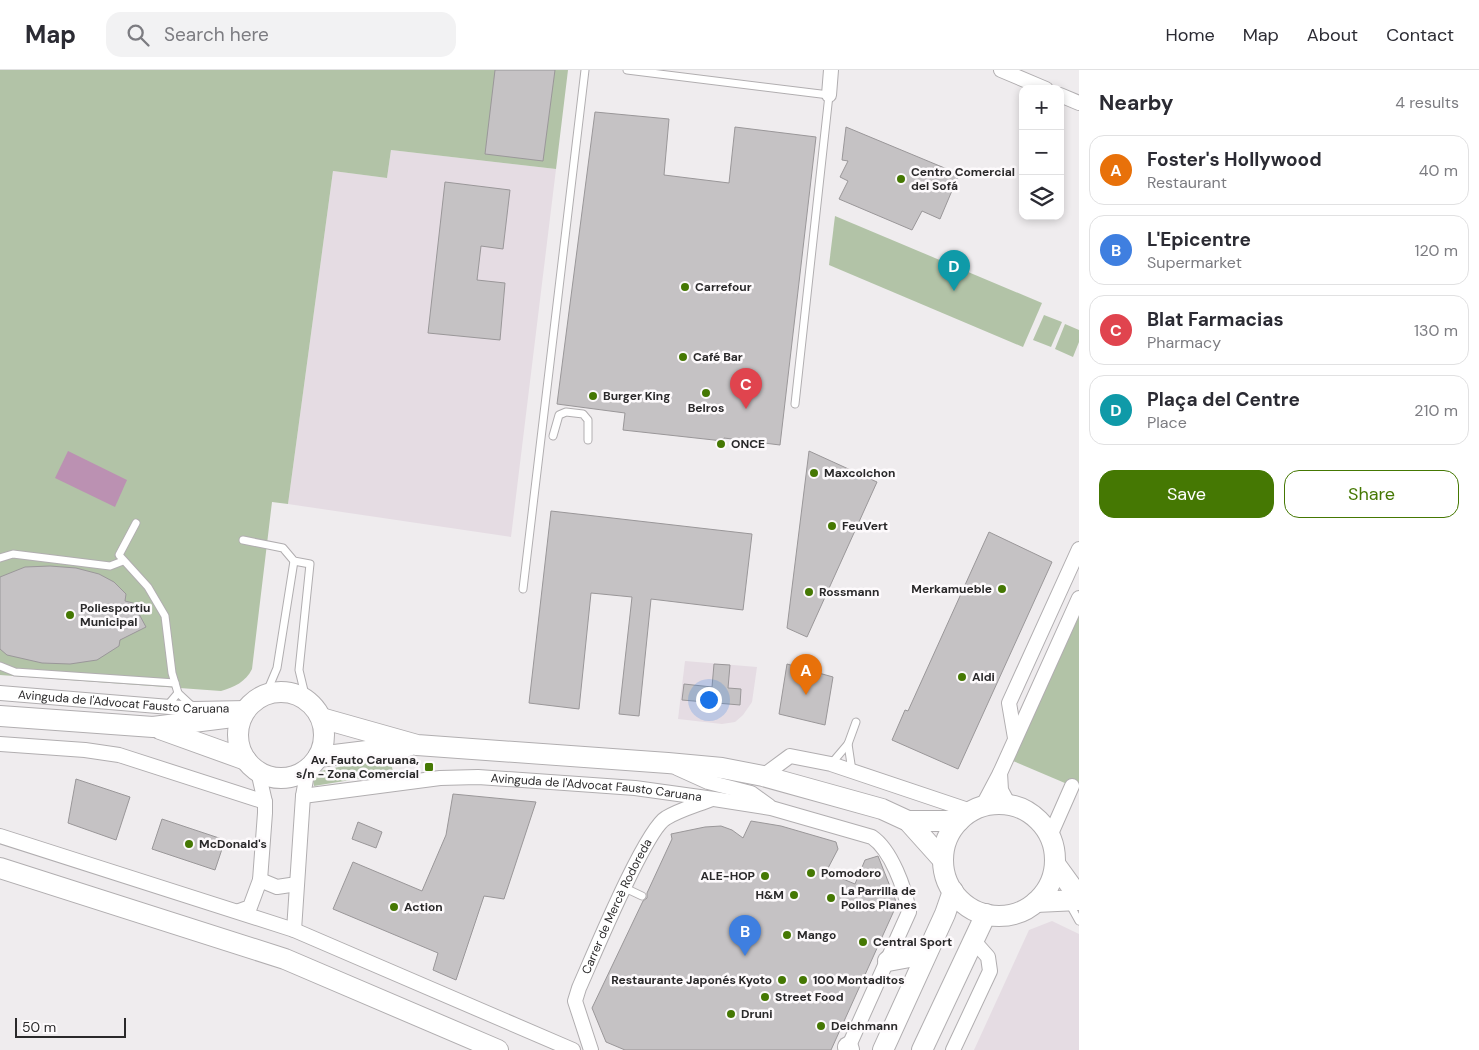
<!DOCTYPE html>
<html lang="en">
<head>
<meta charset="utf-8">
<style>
  body { margin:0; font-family:"DM Sans",sans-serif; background:#f2f2f3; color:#2b2b33 }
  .controls { position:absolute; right:15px; top:15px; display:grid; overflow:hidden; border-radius:10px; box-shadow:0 2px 8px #0003 }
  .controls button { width:45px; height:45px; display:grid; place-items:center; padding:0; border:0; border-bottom:1px solid #e1e1e2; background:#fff; color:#2b2b33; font:25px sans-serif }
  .scale { position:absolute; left:15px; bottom:12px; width:111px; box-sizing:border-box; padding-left:5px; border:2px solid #2a292a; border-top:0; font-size:14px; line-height:18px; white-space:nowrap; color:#2a292a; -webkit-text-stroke:4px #fdfafc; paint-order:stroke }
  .you { position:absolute; left:708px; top:629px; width:18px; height:18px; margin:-12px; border:4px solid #fff; border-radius:50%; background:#1a73e8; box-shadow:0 0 0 8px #1a73e833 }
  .badge { display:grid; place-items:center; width:32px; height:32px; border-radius:50%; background:#457803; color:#fff; font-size:16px; font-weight:700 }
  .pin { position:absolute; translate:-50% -41px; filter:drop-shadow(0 1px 2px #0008) }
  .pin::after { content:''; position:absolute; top:26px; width:18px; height:15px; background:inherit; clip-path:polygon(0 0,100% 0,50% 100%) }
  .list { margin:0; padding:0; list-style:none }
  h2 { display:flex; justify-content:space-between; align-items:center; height:65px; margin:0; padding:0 20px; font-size:21px }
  h2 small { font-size:16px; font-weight:400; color:#7c7c81 }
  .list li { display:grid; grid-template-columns:32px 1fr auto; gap:15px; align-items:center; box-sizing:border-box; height:70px; margin:0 10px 10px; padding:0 10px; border:1px solid #e1e1e2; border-radius:15px }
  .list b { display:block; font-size:19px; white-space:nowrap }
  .list p { margin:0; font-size:16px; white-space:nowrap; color:#7c7c81 }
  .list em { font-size:16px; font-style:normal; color:#7c7c81 }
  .actions { display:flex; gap:10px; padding:15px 20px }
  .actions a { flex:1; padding:11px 0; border:1px solid #457803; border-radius:15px; text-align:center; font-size:18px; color:#457803 }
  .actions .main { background:#457803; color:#fff }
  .icon { flex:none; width:28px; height:28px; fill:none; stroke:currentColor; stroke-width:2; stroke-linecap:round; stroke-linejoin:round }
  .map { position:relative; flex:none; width:1079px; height:980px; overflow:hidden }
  header { display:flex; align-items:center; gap:30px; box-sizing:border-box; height:70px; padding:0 25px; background:#fff; border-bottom:1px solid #e1e1e2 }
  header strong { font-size:24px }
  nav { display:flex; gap:28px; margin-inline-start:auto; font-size:18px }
  .search { width:350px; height:45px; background:#f2f2f3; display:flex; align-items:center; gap:12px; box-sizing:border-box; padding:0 18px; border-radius:15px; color:#7c7c81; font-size:19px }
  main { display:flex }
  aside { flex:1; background:#fff }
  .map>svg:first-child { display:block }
  .built { fill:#e5dce3 }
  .green { fill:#b2c3a7 }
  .water { fill:#bb91b2 }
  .building { fill:#c5c2c4; stroke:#9a9799 }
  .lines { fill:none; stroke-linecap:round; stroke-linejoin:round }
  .lane-casing { stroke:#b1aeb0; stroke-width:9 }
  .street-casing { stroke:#b1aeb0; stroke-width:16 }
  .secondary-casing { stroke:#b1aeb0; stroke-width:22 }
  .lane { stroke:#fff; stroke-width:7 }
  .street { stroke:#fff; stroke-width:14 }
  .secondary { stroke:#fff; stroke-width:20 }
  .poi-dot { fill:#457803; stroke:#fdfafc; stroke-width:2 }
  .labels { text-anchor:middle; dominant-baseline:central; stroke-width:5; stroke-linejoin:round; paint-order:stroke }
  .poi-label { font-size:12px; font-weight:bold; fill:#2a292a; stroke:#fdfafc; text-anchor:start }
  .street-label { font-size:12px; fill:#2a292a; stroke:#fdfafc }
</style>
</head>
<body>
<header>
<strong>Map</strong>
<div class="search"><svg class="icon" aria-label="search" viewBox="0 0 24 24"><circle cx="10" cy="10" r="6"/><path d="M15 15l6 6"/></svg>Search here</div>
<nav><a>Home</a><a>Map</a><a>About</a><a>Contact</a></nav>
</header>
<main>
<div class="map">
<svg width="1079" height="980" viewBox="0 0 1079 980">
  <rect width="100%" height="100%" fill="#efecee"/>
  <g class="built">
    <polygon points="391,80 556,99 511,467 288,434 333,101 387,108"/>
    <polygon points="685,591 757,597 752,632 743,645 735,652 722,654 678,649"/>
    <polygon points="1052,851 1079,864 1079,980 974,980 1029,860"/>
  </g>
  <g class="green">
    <path d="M0,0H568L556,99L391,80L387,108L333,101L288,434L272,432L252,599C246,612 234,617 221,621L0,605Z"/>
    <polygon points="835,146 1042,233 1023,277 829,195"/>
    <polygon points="1044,245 1062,252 1051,277 1033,270"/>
    <polygon points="1065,254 1079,260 1079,272 1073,287 1055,279"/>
    <polygon points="1079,546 1079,719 1013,691"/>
    <path d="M374,689L392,697L393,703L314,716C312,708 315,705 321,701Z"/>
  </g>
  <polygon class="water" points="68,381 127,410 115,437 55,408"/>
  <g class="building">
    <polygon points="495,0 555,0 543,91 485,84"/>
    <polygon points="595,42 669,49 664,105 729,113 735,57 816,67 780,375 724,368 723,371 623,360 625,343 557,334"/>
    <polygon points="846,57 959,104 940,149 922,141 912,160 839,129 848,111 840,107 848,91 842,90"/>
    <polygon points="445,112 510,120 503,179 481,176 477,210 505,213 500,270 428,263"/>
    <polygon points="809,381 877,412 807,567 787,558"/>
    <polygon points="551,441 752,464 743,540 651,529 639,646 619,644 632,527 591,523 579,639 529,633"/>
    <polygon points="989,462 1052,492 958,699 892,670 905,640 908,641"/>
    <polygon points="50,496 76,498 99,504 114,512 126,524 125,531 133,533 146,557 120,570 119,576 97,590 70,594 42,593 7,585 0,579 0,507 25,497"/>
    <polygon points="714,594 730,595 728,618 741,619 740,635 682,630 684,614 712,617"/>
    <polygon points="787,594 833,607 825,655 779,644"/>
    <polygon points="76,709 130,727 116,770 68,753"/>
    <polygon points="453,724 536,732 504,829 484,826 456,910 433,900 438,883 333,839 353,792 422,821 446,765"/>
    <polygon points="162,749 225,770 215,800 152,779"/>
    <polygon points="751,751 781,756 836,772 838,779 826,802 855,814 865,790 878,786 897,834 831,980 625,980 606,972 592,938 643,831 647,828 647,823 672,769 671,764 705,757 721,756 732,760 743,768"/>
    <polygon points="358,752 382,762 376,778 352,769"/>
  </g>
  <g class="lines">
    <g class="lane-casing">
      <g id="lane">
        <polyline points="627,0 829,25 795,334"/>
        <polyline points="553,366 559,345 566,342 583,344 588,350 588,370"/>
        <polyline points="136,453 119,485 148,517 165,546 172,603 178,623 193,637"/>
        <polyline points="243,470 283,478 294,491 310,494 299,600 306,629"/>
        <polyline points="0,488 13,484 110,496 123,491"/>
        <polyline points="523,519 585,0"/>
        <polyline points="0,596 15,602 175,613"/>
        <polyline points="266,624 277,598 294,491"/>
        <polyline points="167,636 178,623"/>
        <polyline points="848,674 852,701"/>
        <polyline points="831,694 848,674 856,652"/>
        <polyline points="625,818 642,826"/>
        <polyline points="1069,833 1079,851"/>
      </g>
    </g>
    <g class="street-casing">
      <g id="street">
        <polyline points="1001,0 1046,19"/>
        <polyline points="829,25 831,0"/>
        <polyline points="1060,25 1079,33"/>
        <path id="s1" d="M0,623L194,639L247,638"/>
        <polyline points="1015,668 1009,633 1079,479"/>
        <polyline points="0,674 85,680 119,685 265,732"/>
        <polyline points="677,698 708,712 751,723 769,736"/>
        <polyline points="1000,703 1001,720 1009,735"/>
        <polyline points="763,706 790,686 831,694 971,741"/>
        <path id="s2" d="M303,726L440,708L478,707L635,718L714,729L771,738L872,767C891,780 905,818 909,842L847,980"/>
        <polyline points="982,737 1000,703 1079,528"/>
        <polyline points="0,766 294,860 573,980"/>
        <polyline points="1050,766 1072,716"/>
        <polyline points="260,810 277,817 297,814"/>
        <polyline points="239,841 250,837 260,810 265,743 265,732 258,701"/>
        <polyline points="294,860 303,726 308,698"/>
        <path id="s3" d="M591,980L575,931L579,918C592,889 645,760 666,748C679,740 697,735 712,729"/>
        <polyline points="953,980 990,901 988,887 973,870"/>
      </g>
    </g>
    <g class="secondary-casing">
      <g id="secondary">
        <circle cx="281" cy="665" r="43"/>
        <polyline points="0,646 153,657 241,646"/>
        <polyline points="321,648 417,675 668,693 722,698 763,706 882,739 908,751 943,790"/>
        <polyline points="160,659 246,690"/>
        <polyline points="318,687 408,676"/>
        <circle cx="999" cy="790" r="56"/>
        <polyline points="908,751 959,751"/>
        <polyline points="1055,794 1079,827"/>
        <polyline points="0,798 285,889 498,980"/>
        <polyline points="1036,832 1079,830"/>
        <polyline points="888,891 926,884"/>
        <polyline points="848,977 849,980"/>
        <polyline points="883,980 945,844 953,821"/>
        <polyline points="922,980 986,844"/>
      </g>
    </g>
    <use href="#lane" class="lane"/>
    <use href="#street" class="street"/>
    <use href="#secondary" class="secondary"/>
  </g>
  <g class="poi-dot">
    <circle cx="901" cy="109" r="5"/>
    <circle cx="685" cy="217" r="5"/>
    <circle cx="683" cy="287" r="5"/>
    <circle cx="706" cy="323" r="5"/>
    <circle cx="593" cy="326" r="5"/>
    <circle cx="721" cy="374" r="5"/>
    <circle cx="814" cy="403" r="5"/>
    <circle cx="832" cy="456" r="5"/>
    <circle cx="1002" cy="519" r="5"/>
    <circle cx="809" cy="522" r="5"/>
    <circle cx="70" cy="545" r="5"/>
    <circle cx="962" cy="607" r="5"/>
    <rect x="424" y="692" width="10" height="10" rx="2.5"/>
    <circle cx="189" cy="774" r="5"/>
    <circle cx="811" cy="803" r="5"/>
    <circle cx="765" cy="806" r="5"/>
    <circle cx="794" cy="825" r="5"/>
    <circle cx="831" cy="828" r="5"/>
    <circle cx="394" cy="837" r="5"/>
    <circle cx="787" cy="865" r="5"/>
    <circle cx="863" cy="872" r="5"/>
    <circle cx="782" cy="910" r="5"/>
    <circle cx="803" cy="910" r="5"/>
    <circle cx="765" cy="927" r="5"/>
    <circle cx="731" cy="944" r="5"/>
    <circle cx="821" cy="956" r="5"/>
  </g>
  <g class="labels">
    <g class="poi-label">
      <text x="911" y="102">Centro Comercial<tspan x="911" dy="14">del Sofá</tspan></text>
      <text x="695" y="217">Carrefour</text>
      <text x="693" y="287">Café Bar</text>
      <text x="603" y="326">Burger King</text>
      <text x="706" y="338" text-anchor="middle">Belros</text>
      <text x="731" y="374">ONCE</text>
      <text x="824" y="403">Maxcolchon</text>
      <text x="842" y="456">FeuVert</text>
      <text x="992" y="519" text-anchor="end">Merkamueble</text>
      <text x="819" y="522">Rossmann</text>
      <text x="80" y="538">Poliesportiu<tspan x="80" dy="14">Municipal</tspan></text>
      <text x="972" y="607">Aldi</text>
      <text x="419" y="690" text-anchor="end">Av. Fauto Caruana,<tspan x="419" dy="14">s/n - Zona Comercial</tspan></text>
      <text x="199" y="774">McDonald's</text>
      <text x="821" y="803">Pomodoro</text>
      <text x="755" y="806" text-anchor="end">ALE-HOP</text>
      <text x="841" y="821">La Parrilla de<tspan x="841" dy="14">Pollos Planes</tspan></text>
      <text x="784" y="825" text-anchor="end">H&amp;M</text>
      <text x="404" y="837">Action</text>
      <text x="797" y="865">Mango</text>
      <text x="873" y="872">Central Sport</text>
      <text x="772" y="910" text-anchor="end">Restaurante Japonés Kyoto</text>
      <text x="813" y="910">100 Montaditos</text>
      <text x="775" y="927">Street Food</text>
      <text x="741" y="944">Druni</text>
      <text x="831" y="956">Deichmann</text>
    </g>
    <g class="street-label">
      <text stroke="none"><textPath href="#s1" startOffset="124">Avinguda de l'Advocat Fausto Caruana</textPath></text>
      <text stroke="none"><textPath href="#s2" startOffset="295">Avinguda de l'Advocat Fausto Caruana</textPath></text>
      <text stroke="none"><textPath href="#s3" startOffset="155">Carrer de Mercè Rodoreda</textPath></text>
    </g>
  </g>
</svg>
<div class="controls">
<button>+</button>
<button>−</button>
<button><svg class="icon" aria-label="layers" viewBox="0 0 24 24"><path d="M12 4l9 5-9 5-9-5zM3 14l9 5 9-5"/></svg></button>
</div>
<div class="scale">50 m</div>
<div class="you"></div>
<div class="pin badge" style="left:806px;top:625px;background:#e8710a">A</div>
<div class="pin badge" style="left:745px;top:886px;background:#3f7fe0">B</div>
<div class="pin badge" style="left:746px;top:339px;background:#e0444e">C</div>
<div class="pin badge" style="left:954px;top:221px;background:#0f9aa8">D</div>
</div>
<aside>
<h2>Nearby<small>4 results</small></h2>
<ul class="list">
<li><span class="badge" style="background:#e8710a">A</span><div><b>Foster's Hollywood</b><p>Restaurant</p></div><em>40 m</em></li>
<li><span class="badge" style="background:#3f7fe0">B</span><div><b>L'Epicentre</b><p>Supermarket</p></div><em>120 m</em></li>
<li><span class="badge" style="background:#e0444e">C</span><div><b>Blat Farmacias</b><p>Pharmacy</p></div><em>130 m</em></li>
<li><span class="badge" style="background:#0f9aa8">D</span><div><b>Plaça del Centre</b><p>Place</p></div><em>210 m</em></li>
</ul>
<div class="actions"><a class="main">Save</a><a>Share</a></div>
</aside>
</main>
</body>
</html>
